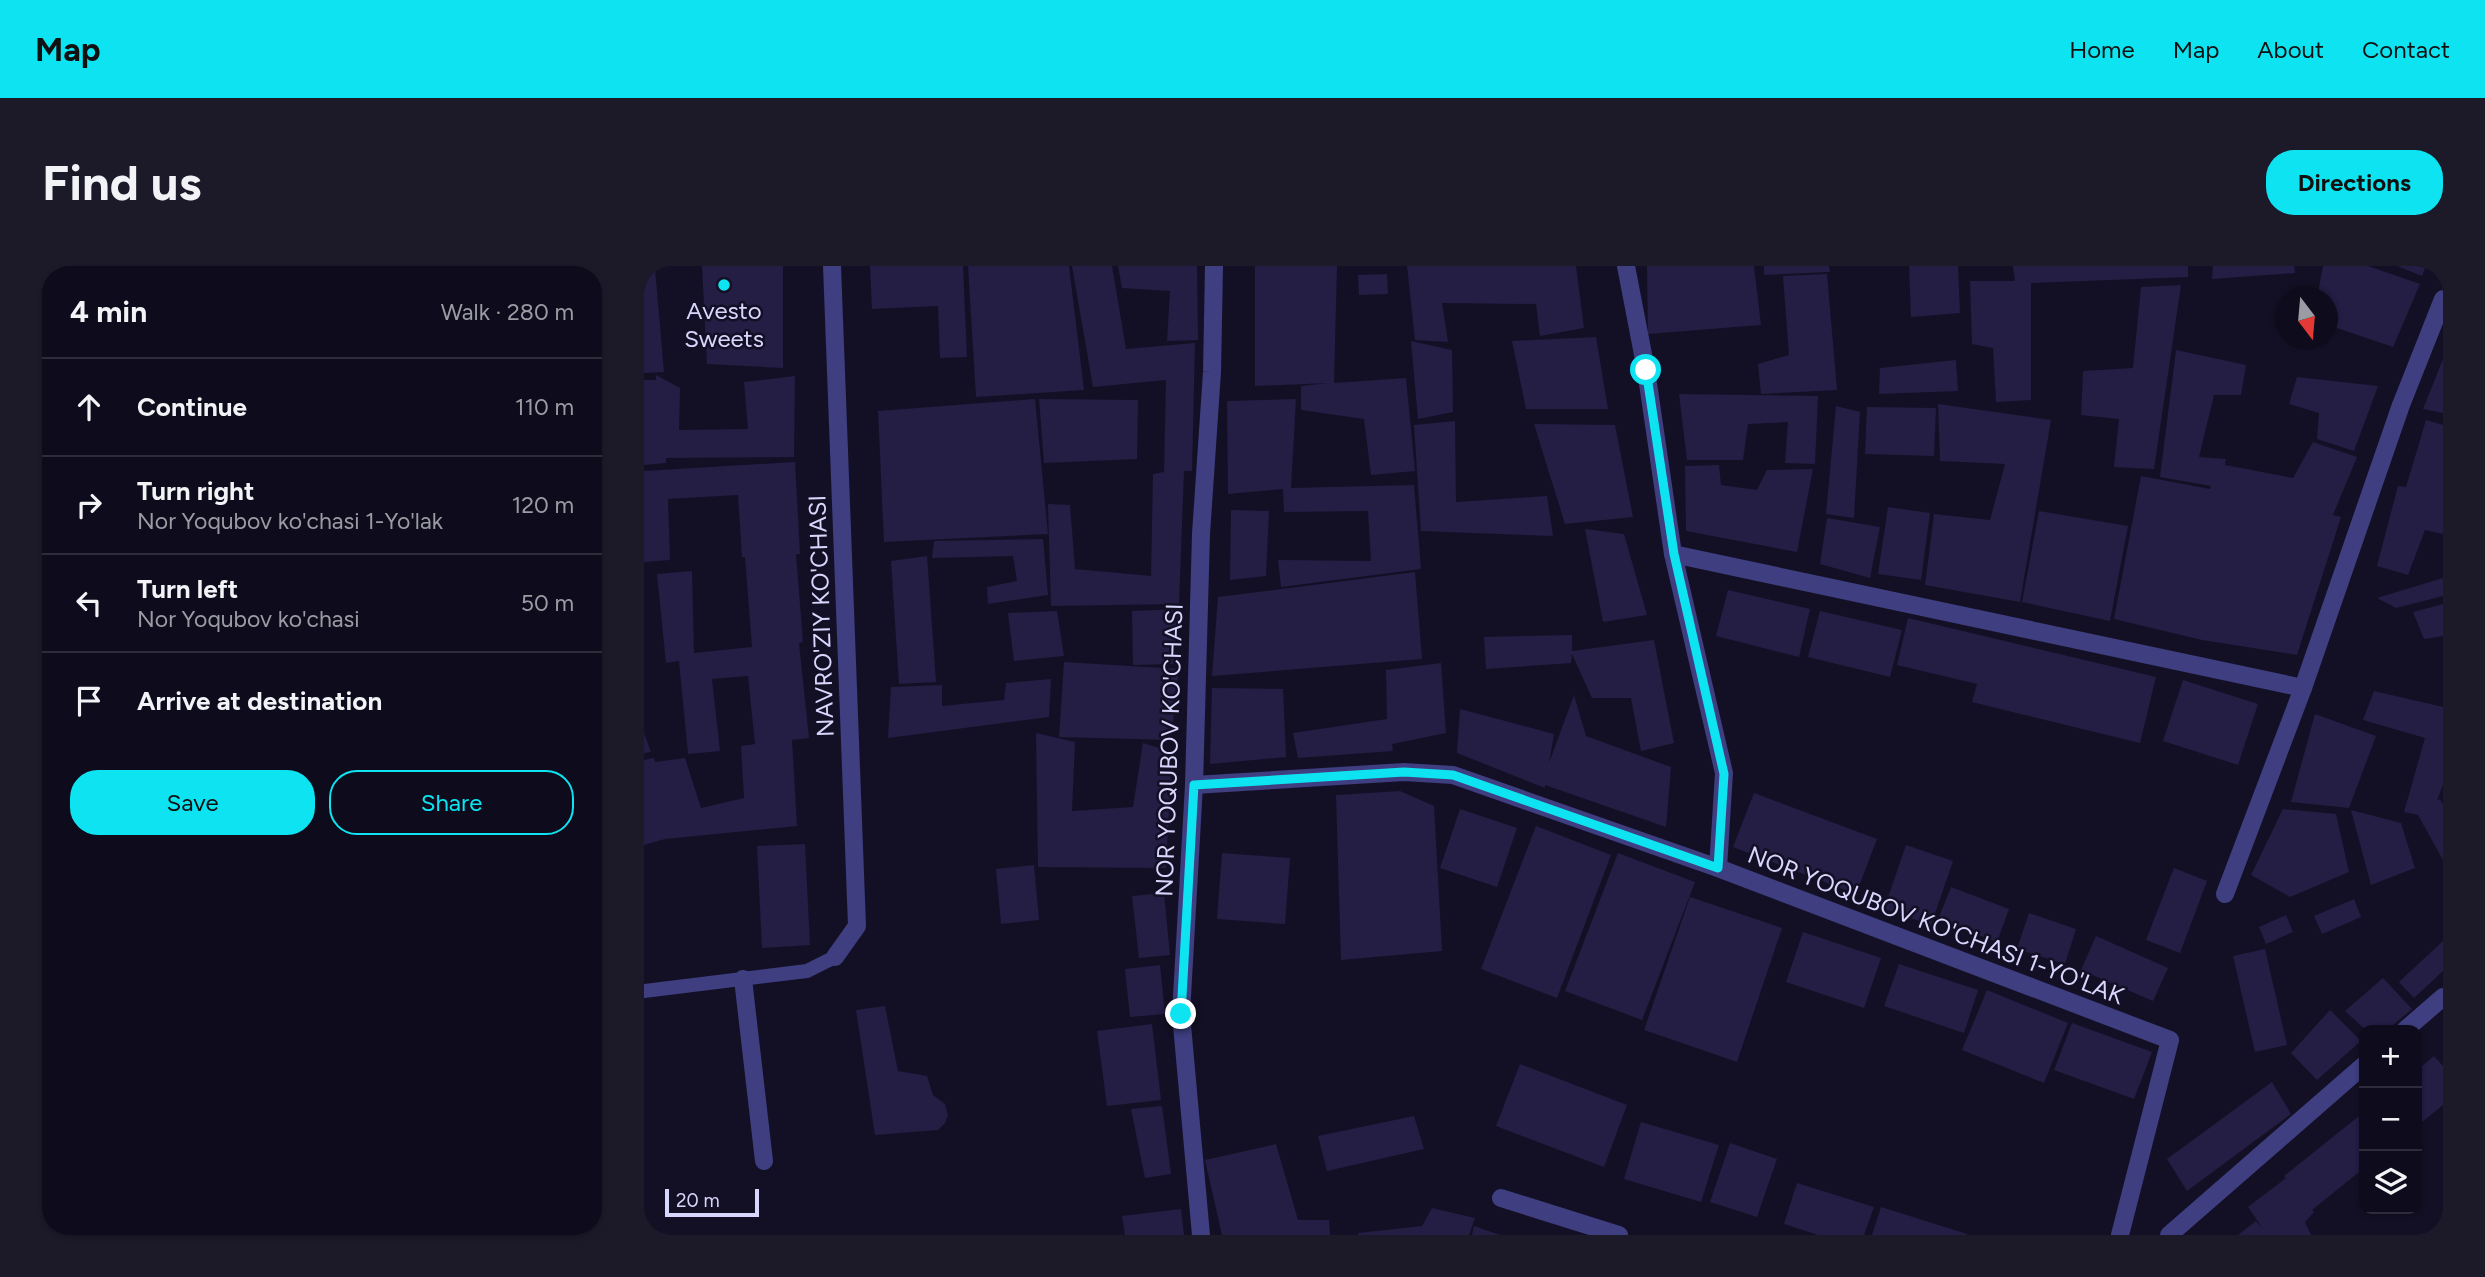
<!DOCTYPE html>
<html lang="en">
<head>
<meta charset="utf-8">
<style>
  body { margin:0; font-family:Figtree,sans-serif; background:#1c1a29; color:#f1f3f6 }
  .controls { position:absolute; right:21px; bottom:21px; display:grid; overflow:hidden; border-radius:14px; box-shadow:0 2px 5px #0004 }
  .controls button { width:63px; height:63px; display:grid; place-items:center; padding:0; border:0; border-bottom:2px solid #2e2c3b; background:#0e0c1c; color:#f1f3f6; font:35px sans-serif }
  .compass { position:absolute; left:1631px; top:21px; width:63px; height:63px; border-radius:50%; background:#0e0c1c; box-shadow:0 2px 5px #0004; rotate:164deg }
  .scale { position:absolute; left:21px; bottom:18px; width:94px; box-sizing:border-box; padding-left:7px; border:4px solid #d9d6fd; border-top:0; font-size:19px; line-height:24px; white-space:nowrap; color:#d9d6fd; -webkit-text-stroke:5px #131025; paint-order:stroke }
  .stop { position:absolute; width:21px; height:21px; margin:-16px; border:5px solid #0ee4f1; border-radius:50%; background:#fff }
  .stop.end { background:#0ee4f1; border-color:#fff; box-shadow:0 2px 7px #0008 }
  .list { margin:0; padding:0; list-style:none }
  h2 { display:flex; justify-content:space-between; align-items:center; height:91px; margin:0; padding:0 28px; font-size:30px }
  h2 small { font-size:23px; font-weight:400; color:#9b9ba3 }
  .list li { display:grid; grid-template-columns:46px 1fr auto; gap:21px; align-items:center; box-sizing:border-box; height:98px; padding:0 28px; border-top:2px solid #2e2c3b }
  .list b { display:block; font-size:26px; white-space:nowrap }
  .list p { margin:0; font-size:23px; white-space:nowrap; color:#9b9ba3 }
  .list em { font-size:23px; font-style:normal; color:#9b9ba3 }
  .actions { display:flex; gap:14px; padding:21px 28px }
  .actions a { flex:1; padding:16px 0; border:2px solid #0ee4f1; border-radius:28px; text-align:center; font-size:24px; color:#0ee4f1 }
  .actions .main { background:#0ee4f1; color:#111 }
  .icon { flex:none; width:38px; height:38px; fill:none; stroke:currentColor; stroke-width:2; stroke-linecap:round; stroke-linejoin:round }
  .map { position:relative; flex:none; width:1799px; height:969px; overflow:hidden; border-radius:28px }
  header { display:flex; align-items:center; gap:42px; box-sizing:border-box; height:98px; padding:0 35px; background:#0ee4f1; color:#111 }
  header strong { font-size:33px }
  nav { display:flex; gap:38px; margin-inline-start:auto; font-size:24px }
  .intro { display:flex; align-items:center; justify-content:space-between; box-sizing:border-box; height:168px; padding:0 42px }
  h1 { margin:0; font-size:49px }
  .button { padding:18px 32px; border-radius:28px; background:#0ee4f1; color:#111; font-size:24px; font-weight:700 }
  main { display:flex; gap:42px; padding:0 42px }
  aside { flex:1; background:#0e0c1c; border-radius:28px; box-shadow:0 2px 5px #0004 }
  .map>svg:first-child { display:block }
  .building { fill:#241d44 }
  .lines { fill:none; stroke-linecap:round; stroke-linejoin:round }
  .service { stroke:#3e3e81; stroke-width:14 }
  .minor { stroke:#3e3e81; stroke-width:18 }
  .tertiary { stroke:#3e3e81; stroke-width:18 }
  .route { stroke:#0ee4f1; stroke-width:9 }
  .poi-dot { fill:#0ee4f1; stroke:#131025; stroke-width:2.5 }
  .labels { text-anchor:middle; dominant-baseline:central; stroke-width:5; stroke-linejoin:round; paint-order:stroke }
  .poi-label { font-size:24px; fill:#d9d6fd; stroke:#131025 }
  .street-label { font-size:24px; fill:#d9d6fd; stroke:#131025 }
</style>
</head>
<body>
<header>
<strong>Map</strong>
<nav><a>Home</a><a>Map</a><a>About</a><a>Contact</a></nav>
</header>
<div class="intro"><h1>Find us</h1><a class="button">Directions</a></div>
<main>
<aside>
<h2>4 min<small>Walk · 280 m</small></h2>
<ul class="list">
<li><svg class="icon" aria-label="ahead" viewBox="0 0 24 24"><path d="M12 20V5M6 11l6-6 6 6"/></svg><div><b>Continue</b></div><em>110 m</em></li>
<li><svg class="icon" aria-label="right" viewBox="0 0 24 24"><path d="M7 20v-9h11M14 6l5 5-5 5"/></svg><div><b>Turn right</b><p>Nor Yoqubov ko'chasi 1-Yo'lak</p></div><em>120 m</em></li>
<li><svg class="icon" aria-label="left" viewBox="0 0 24 24"><path d="M17 20v-9H6M10 6l-5 5 5 5"/></svg><div><b>Turn left</b><p>Nor Yoqubov ko'chasi</p></div><em>50 m</em></li>
<li><svg class="icon" aria-label="arrive" viewBox="0 0 24 24"><path d="M6 21V4h12l-3 4 3 4H6"/></svg><div><b>Arrive at destination</b></div></li>
</ul>
<div class="actions"><a class="main">Save</a><a>Share</a></div>
</aside>
<div class="map">
<svg width="1799" height="969" viewBox="0 0 1799 969">
  <rect width="100%" height="100%" fill="#131025"/>
  <g class="building">
    <polygon points="58,0 139,0 139,102 63,98"/>
    <polygon points="226,0 319,0 323,91 296,92 294,40 228,43"/>
    <polygon points="324,0 425,0 440,124 332,131"/>
    <polygon points="428,0 468,0 482,83 551,77 548,205 540,205 535,338 407,340 404,238 426,239 431,303 507,310 509,208 520,206 522,114 449,121"/>
    <polygon points="474,0 553,0 554,74 523,75 526,25 478,22"/>
    <polygon points="611,0 693,0 690,117 762,112 771,205 727,209 720,153 657,144 657,120 685,117 611,120"/>
    <polygon points="763,0 932,0 940,62 896,70 892,38 798,37 804,76 771,74"/>
    <polygon points="1003,0 1110,0 1117,59 1004,68"/>
    <polygon points="1120,0 1185,0 1186,6 1120,9"/>
    <polygon points="1265,0 1314,0 1316,47 1267,51"/>
    <polygon points="1369,0 1544,0 1544,11 1387,17 1387,134 1352,136 1349,82 1328,78 1326,15 1371,15"/>
    <polygon points="1569,0 1650,0 1651,7 1568,13"/>
    <polygon points="1679,0 1724,0 1776,18 1749,81 1684,59 1684,32 1673,32"/>
    <polygon points="1753,0 1782,0 1778,10"/>
    <polygon points="0,3 11,3 20,106 0,107"/>
    <polygon points="743,8 744,28 715,29 714,9"/>
    <polygon points="1183,8 1193,124 1117,128 1114,98 1145,89 1139,10"/>
    <polygon points="1537,19 1510,203 1470,201 1475,153 1437,149 1439,105 1489,102 1497,21"/>
    <polygon points="952,71 964,143 882,143 868,75"/>
    <polygon points="767,75 808,84 809,146 774,153"/>
    <polygon points="1532,84 1602,99 1597,129 1570,129 1555,191 1582,193 1581,199 1649,212 1669,176 1713,191 1689,249 1697,251 1653,389 1558,374 1470,353 1497,210 1566,223 1567,220 1516,211"/>
    <polygon points="1799,93 1799,147 1779,143"/>
    <polygon points="1312,94 1314,125 1235,128 1236,102"/>
    <polygon points="12,109 36,122 35,164 104,163 100,116 151,110 150,191 22,192 22,197 0,199 0,114 12,114"/>
    <polygon points="1653,111 1734,120 1710,185 1673,173 1675,147 1645,138"/>
    <polygon points="1035,128 1174,130 1171,198 1141,197 1144,156 1104,158 1099,194 1043,194"/>
    <polygon points="391,133 404,268 240,276 234,145"/>
    <polygon points="395,133 494,134 493,193 400,197"/>
    <polygon points="652,133 647,222 770,219 777,303 637,321 634,294 727,295 724,245 640,246 639,223 584,228 583,135"/>
    <polygon points="1294,138 1407,154 1376,336 1281,319 1290,248 1346,254 1361,198 1296,195"/>
    <polygon points="1192,140 1216,146 1210,252 1182,248"/>
    <polygon points="1223,141 1292,142 1290,190 1221,188"/>
    <polygon points="1782,154 1799,159 1799,268 1781,264 1764,309 1733,300 1754,220 1762,221"/>
    <polygon points="811,155 812,236 903,230 909,270 777,265 770,159"/>
    <polygon points="890,158 971,159 989,251 921,258"/>
    <polygon points="151,196 156,288 152,288 159,376 155,377 165,472 148,474 153,560 21,573 0,579 0,494 10,492 11,496 41,492 57,542 100,532 97,480 111,478 104,410 68,413 76,485 44,488 35,395 22,397 13,308 48,305 50,387 108,381 101,291 98,291 94,229 24,233 26,294 0,296 0,205"/>
    <polygon points="1075,199 1077,219 1113,224 1123,204 1169,203 1153,286 1042,265 1041,200"/>
    <polygon points="1244,241 1286,247 1277,314 1234,308"/>
    <polygon points="587,244 625,245 622,310 586,314"/>
    <polygon points="1395,245 1484,260 1466,355 1378,336"/>
    <polygon points="1183,252 1236,261 1226,312 1176,298"/>
    <polygon points="941,263 980,268 1003,349 959,356"/>
    <polygon points="399,273 404,329 344,338 343,321 373,315 369,290 288,292 290,275"/>
    <polygon points="283,290 292,416 255,418 247,295"/>
    <polygon points="771,306 778,393 568,410 574,331"/>
    <polygon points="1799,312 1799,330 1752,342 1733,332"/>
    <polygon points="1084,324 1166,343 1155,391 1072,370"/>
    <polygon points="1799,338 1799,370 1780,373 1769,346"/>
    <polygon points="536,343 530,398 489,399 488,345"/>
    <polygon points="413,345 420,390 370,395 364,347"/>
    <polygon points="1176,345 1258,364 1246,411 1164,391"/>
    <polygon points="1264,352 1512,411 1496,477 1328,436 1333,418 1253,399"/>
    <polygon points="928,369 928,385 1010,374 1030,477 997,485 987,432 948,432 928,388 927,397 842,403 840,371"/>
    <polygon points="420,396 535,403 527,474 415,471"/>
    <polygon points="797,397 802,467 748,478 749,485 654,492 649,467 743,453 742,404"/>
    <polygon points="407,413 405,451 244,472 247,421 298,419 298,440 360,434 362,417"/>
    <polygon points="1539,414 1614,438 1594,499 1519,475"/>
    <polygon points="568,422 639,423 642,491 566,498"/>
    <polygon points="1730,425 1799,441 1799,518 1793,535 1796,533 1799,539 1799,594 1774,549 1760,546 1781,472 1719,454"/>
    <polygon points="930,429 942,470 1027,501 1022,561 901,519 901,522 813,487 816,443 910,468 905,497"/>
    <polygon points="1671,448 1732,470 1705,542 1647,536"/>
    <polygon points="0,467 7,486 0,487"/>
    <polygon points="392,467 431,476 428,545 489,541 499,477 528,486 522,602 394,601"/>
    <polygon points="756,525 790,540 798,685 697,694 692,529"/>
    <polygon points="1110,527 1233,573 1212,628 1089,581"/>
    <polygon points="816,543 873,562 853,621 796,602"/>
    <polygon points="1639,543 1692,548 1705,606 1646,631 1607,609"/>
    <polygon points="1707,544 1757,557 1771,602 1727,619"/>
    <polygon points="892,560 967,589 913,732 837,703"/>
    <polygon points="161,578 166,679 118,682 113,580"/>
    <polygon points="1262,579 1309,595 1287,659 1240,643"/>
    <polygon points="578,587 646,592 641,658 573,653"/>
    <polygon points="974,587 1051,616 998,754 921,725"/>
    <polygon points="390,599 395,654 357,658 352,603"/>
    <polygon points="1530,602 1563,615 1536,687 1502,674"/>
    <polygon points="1307,621 1365,643 1353,676 1294,654"/>
    <polygon points="520,627 526,689 495,692 488,630"/>
    <polygon points="1046,631 1138,662 1093,796 1000,764"/>
    <polygon points="1710,633 1717,651 1678,668 1670,650"/>
    <polygon points="1385,647 1432,663 1421,698 1373,683"/>
    <polygon points="1642,649 1649,666 1622,678 1615,661"/>
    <polygon points="1159,666 1237,692 1220,742 1142,716"/>
    <polygon points="1452,670 1524,702 1509,735 1437,704"/>
    <polygon points="1799,675 1799,705 1770,732 1755,716"/>
    <polygon points="1621,683 1643,779 1611,786 1589,690"/>
    <polygon points="1255,698 1334,724 1320,767 1240,740"/>
    <polygon points="516,699 521,748 486,751 481,703"/>
    <polygon points="1739,712 1768,743 1743,764 1722,764 1701,745"/>
    <polygon points="1343,724 1424,757 1400,817 1318,784"/>
    <polygon points="241,740 254,805 283,810 289,829 301,838 304,849 301,857 294,864 231,869 212,744"/>
    <polygon points="1686,744 1717,775 1673,814 1647,787"/>
    <polygon points="1428,757 1508,786 1490,833 1410,804"/>
    <polygon points="508,758 517,834 463,840 453,765"/>
    <polygon points="1790,790 1799,800 1799,839 1773,860 1773,804"/>
    <polygon points="876,798 983,839 960,901 852,860"/>
    <polygon points="1628,816 1647,848 1543,925 1523,893"/>
    <polygon points="518,840 527,908 501,912 487,843"/>
    <polygon points="1720,846 1720,902 1668,944 1670,946 1661,956 1667,969 1594,969 1612,955 1619,963 1604,941 1642,912 1640,910"/>
    <polygon points="770,850 780,883 683,905 674,870"/>
    <polygon points="997,856 1075,879 1057,936 980,913"/>
    <polygon points="1086,877 1133,893 1113,951 1066,936"/>
    <polygon points="632,878 654,954 685,954 686,969 578,969 561,894"/>
    <polygon points="1153,917 1230,941 1220,969 1174,969 1140,958"/>
    <polygon points="1237,941 1323,968 1323,969 1228,969"/>
    <polygon points="788,942 831,952 825,969 714,969 714,967 778,960"/>
    <polygon points="537,943 540,969 481,969 478,950"/>
    <polygon points="830,960 856,969 828,969"/>
  </g>
  <g class="lines">
    <polyline class="service" points="0,725 163,705 191,691"/>
    <g class="minor">
      <polyline points="188,0 213,660 191,691"/>
      <polyline points="982,0 1002,104 1029,288 1080,507 1074,602"/>
      <polyline points="1029,288 1659,422"/>
      <polyline points="550,519 760,506 809,509 1074,602 1526,774 1476,969"/>
      <polyline points="1581,628 1659,422 1757,139 1799,33"/>
      <polyline points="99,713 120,895"/>
      <polyline points="1761,764 1799,731"/>
      <polyline points="857,932 975,969"/>
      <polyline points="1525,969 1720,799"/>
    </g>
    <polyline class="tertiary" points="557,969 537,748 550,519 557,268 568,106 570,0"/>
  </g>
  <g class="lines">
    <polyline class="route" points="537,748 550,519 760,506 809,509 1074,602 1080,508 1030,288 1002,104"/>
  </g>
  <circle class="poi-dot" cx="80" cy="19" r="7"/>
  <g class="labels">
    <g class="poi-label">
      <text x="80" y="44">Avesto<tspan x="80" dy="28">Sweets</tspan></text>
    </g>
    <g class="street-label">
      <text transform="translate(177 350) rotate(-92)">NAVRO'ZIY KO'CHASI</text>
      <text transform="translate(525 484) rotate(-88)">NOR YOQUBOV KO'CHASI</text>
      <text transform="translate(1292 659) rotate(21)">NOR YOQUBOV KO'CHASI 1-YO'LAK</text>
    </g>
  </g>
</svg>
<div class="controls">
<button>+</button>
<button>−</button>
<button><svg class="icon" aria-label="layers" viewBox="0 0 24 24"><path d="M12 4l9 5-9 5-9-5zM3 14l9 5 9-5"/></svg></button>
</div>
<svg class="compass" viewBox="-18 -18 36 36"><path d="M0-13l5 13h-10z" fill="#e53935"/><path d="M0 13l5-13h-10z" fill="#9b9ba3"/></svg>
<div class="scale">20 m</div>
<div class="stop" style="left:1002px;top:104px"></div>
<div class="stop end" style="left:537px;top:748px"></div>
</div>
</main>
</body>
</html>
